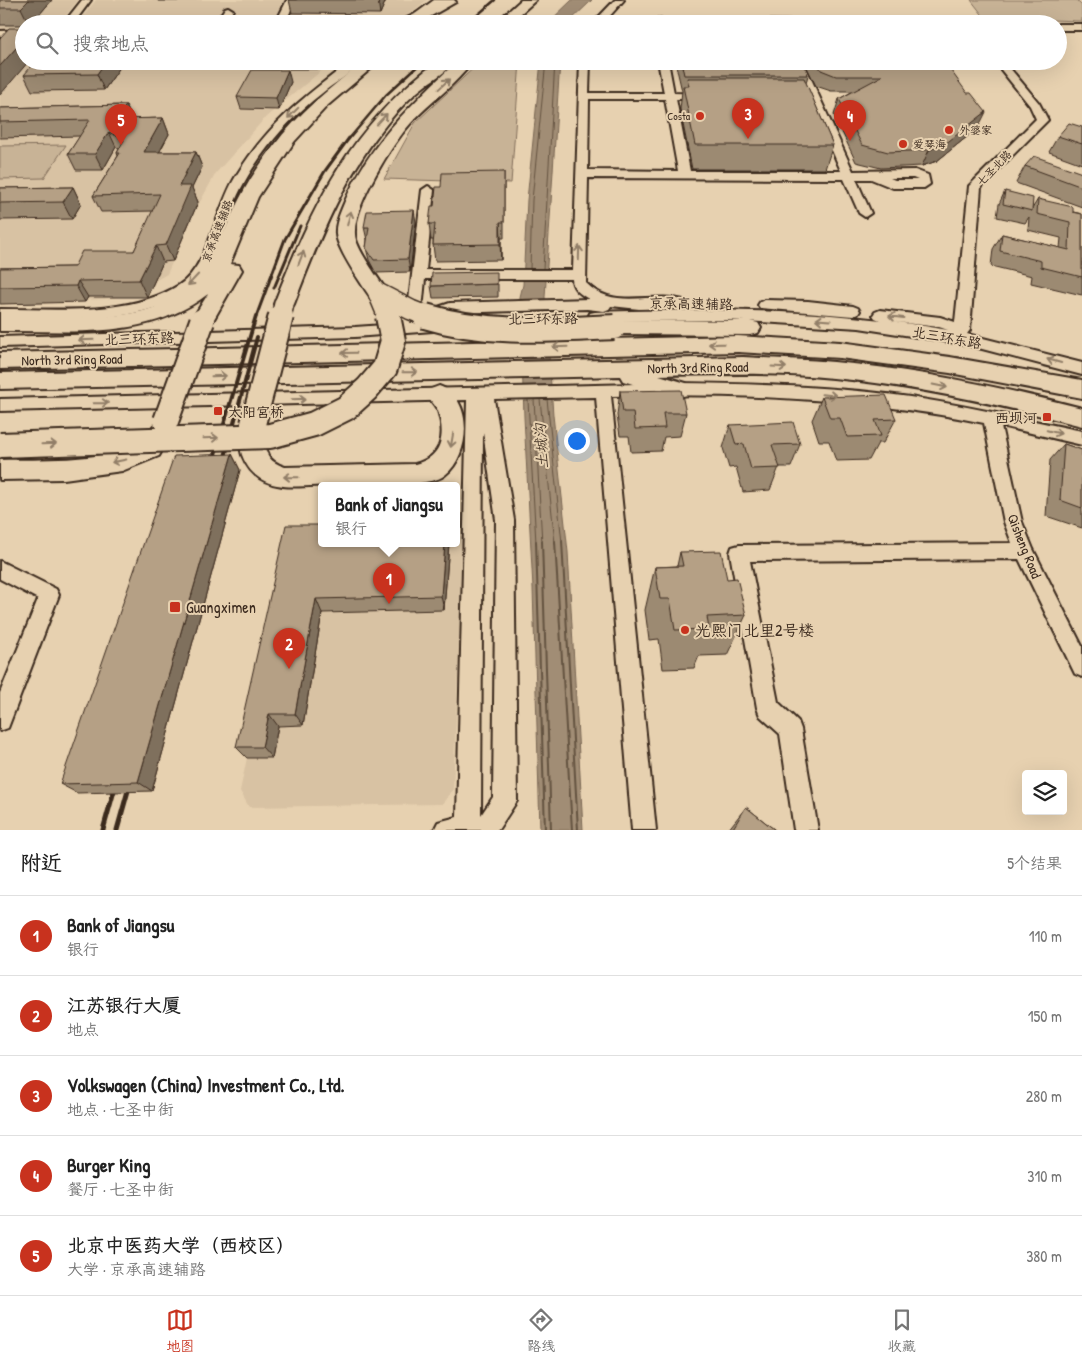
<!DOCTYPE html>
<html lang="zh">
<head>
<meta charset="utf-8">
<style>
  body { margin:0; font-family:"Patrick Hand","LXGW WenKai TC",sans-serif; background:#f6f6f6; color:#222 }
  .controls { position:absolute; right:15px; bottom:15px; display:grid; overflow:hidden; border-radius:5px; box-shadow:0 5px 20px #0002 }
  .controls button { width:45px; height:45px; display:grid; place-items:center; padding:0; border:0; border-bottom:1px solid #e0e0e0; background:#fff; color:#222; font:25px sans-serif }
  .you { position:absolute; left:576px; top:440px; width:18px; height:18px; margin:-12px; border:4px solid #fff; border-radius:50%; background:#1a73e8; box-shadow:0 0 0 8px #1a73e833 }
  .badge { display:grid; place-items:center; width:32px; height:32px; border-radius:50%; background:#c8321e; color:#fff; font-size:16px; font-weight:700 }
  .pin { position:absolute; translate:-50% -41px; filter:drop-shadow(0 1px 2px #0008) }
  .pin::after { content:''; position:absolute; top:26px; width:18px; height:15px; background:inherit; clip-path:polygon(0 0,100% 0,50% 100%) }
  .popup { position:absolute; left:318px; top:482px; width:142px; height:65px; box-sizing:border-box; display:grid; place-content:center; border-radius:5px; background:#fff; filter:drop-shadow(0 1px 4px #0005); font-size:16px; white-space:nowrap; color:#767676 }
  .popup b { font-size:19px; color:#222 }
  .popup::after { content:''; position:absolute; left:50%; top:100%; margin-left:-10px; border:10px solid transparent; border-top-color:#fff }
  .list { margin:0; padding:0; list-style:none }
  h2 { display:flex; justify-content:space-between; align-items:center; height:65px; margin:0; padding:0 20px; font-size:21px }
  h2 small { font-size:16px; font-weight:400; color:#767676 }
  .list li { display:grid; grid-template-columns:32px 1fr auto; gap:15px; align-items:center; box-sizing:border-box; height:80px; padding:0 20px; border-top:1px solid #e0e0e0 }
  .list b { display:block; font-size:19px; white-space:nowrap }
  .list p { margin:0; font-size:16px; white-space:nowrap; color:#767676 }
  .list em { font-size:16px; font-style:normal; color:#767676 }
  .icon { flex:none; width:28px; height:28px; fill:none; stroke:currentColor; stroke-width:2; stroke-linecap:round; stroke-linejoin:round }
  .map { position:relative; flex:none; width:1082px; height:830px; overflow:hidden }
  .search { position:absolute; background:#fff; box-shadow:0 5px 20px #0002; left:15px; right:15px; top:15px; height:55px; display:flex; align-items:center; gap:12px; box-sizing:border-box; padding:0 18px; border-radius:28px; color:#767676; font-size:19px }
  .sheet { height:465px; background:#fff }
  nav { display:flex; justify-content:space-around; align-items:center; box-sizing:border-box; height:70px; border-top:1px solid #e0e0e0; background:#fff; font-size:14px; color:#767676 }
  nav a { display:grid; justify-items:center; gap:2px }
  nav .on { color:#c8321e }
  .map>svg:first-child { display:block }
  .built { fill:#d8c2a3 }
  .green { fill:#c8b396; stroke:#826e5a }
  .water { fill:#a18d74; stroke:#786552 }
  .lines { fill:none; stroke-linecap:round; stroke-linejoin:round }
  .shore-far1 { stroke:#645240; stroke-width:1 }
  .shore { stroke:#645240; stroke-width:2 }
  .minor-casing { stroke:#3b2a1e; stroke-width:4 }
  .highway-casing { stroke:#3b2a1e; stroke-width:4 }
  .minor { fill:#e7d1b0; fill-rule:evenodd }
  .highway { fill:#e7d1b0; fill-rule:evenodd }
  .rail-far3 { stroke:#3b2a1e; stroke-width:2.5 }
  .rail-far2 { stroke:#3b2a1e; stroke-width:3 }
  .rail-far1 { stroke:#3b2a1e; stroke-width:4 }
  .rail { stroke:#3b2a1e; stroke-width:5 }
  .highway-bridge-far1-casing { stroke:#3b2a1e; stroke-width:22; stroke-linecap:butt }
  .highway-bridge-casing { stroke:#3b2a1e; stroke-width:28; stroke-linecap:butt }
  .highway-bridge-far1 { stroke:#e7d1b0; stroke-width:19 }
  .highway-bridge { stroke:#e7d1b0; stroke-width:24 }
  .wall { fill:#9c8a72; stroke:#3b2a1e }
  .shaded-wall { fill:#7f705d; stroke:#3b2a1e }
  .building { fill:#b5a085; stroke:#3b2a1e }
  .oneway { stroke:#917e67 }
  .poi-dot { fill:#c8321e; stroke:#e7d1b0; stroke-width:2 }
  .labels { text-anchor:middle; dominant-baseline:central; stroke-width:4; stroke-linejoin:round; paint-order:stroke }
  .far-poi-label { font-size:11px; fill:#3b2a1e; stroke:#e7d1b0; text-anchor:start }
  .far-street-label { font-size:11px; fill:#3b2a1e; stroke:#e7d1b0 }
  .street-label { font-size:14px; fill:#3b2a1e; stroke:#e7d1b0 }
  .poi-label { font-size:14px; fill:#3b2a1e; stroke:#e7d1b0; text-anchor:start }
  .water-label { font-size:15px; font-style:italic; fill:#4f3e2f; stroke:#e7d1b0 }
  .near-poi-label { font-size:16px; fill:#3b2a1e; stroke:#e7d1b0; text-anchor:start }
</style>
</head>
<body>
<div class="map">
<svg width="1082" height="830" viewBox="0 0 1082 830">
  <rect width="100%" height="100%" fill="#e7d1b0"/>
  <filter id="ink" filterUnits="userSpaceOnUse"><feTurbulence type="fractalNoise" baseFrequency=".02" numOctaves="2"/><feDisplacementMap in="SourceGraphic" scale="10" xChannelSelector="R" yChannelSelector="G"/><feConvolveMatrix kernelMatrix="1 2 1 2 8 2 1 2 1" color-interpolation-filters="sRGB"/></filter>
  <g filter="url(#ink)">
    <g class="built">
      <polygon points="0,0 78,0 59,24 24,24 24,28 0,29"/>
      <polygon points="96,0 427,0 396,24 77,24"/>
      <polygon points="0,39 24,61 333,61 266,117 216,173 196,209 167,274 130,295 104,299 0,303"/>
      <polygon points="457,536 464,536 453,790 442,804 249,807 240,791 293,540 322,543 456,543"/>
    </g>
    <g class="green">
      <polygon points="971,0 1076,0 1082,6 1082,21 985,18"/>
      <polygon points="481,61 520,61 511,183 384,179 415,123"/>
      <polygon points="66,145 44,178 0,179 0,146"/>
    </g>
    <g class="water">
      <polygon points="572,0 592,0 567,24 547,24"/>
      <polygon points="541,61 560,61 545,297 553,415 568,552 583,830 540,830 533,588 524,417 520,297 523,285 527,200"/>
    </g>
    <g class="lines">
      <g class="shore-far1">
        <polyline points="530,269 532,200 546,61"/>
        <polyline points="543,269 555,61"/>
        <polyline points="534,399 542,543"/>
        <polyline points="540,399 555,543"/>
        <polyline points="547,399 562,543"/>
        <polyline points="528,400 536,543"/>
      </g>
      <g class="shore">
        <polyline points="536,541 545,830"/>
        <polyline points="542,541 551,830"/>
        <polyline points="555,541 572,830"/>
        <polyline points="562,541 578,830"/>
      </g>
      <g class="minor-casing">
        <g id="minor">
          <polygon points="82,0 91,0 73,24 63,24"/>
          <polygon points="287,0 295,0 285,24 275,24"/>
          <polygon points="434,0 444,0 421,18 415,18 415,14"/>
          <polygon points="615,0 624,0 607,19 800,21 805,24 592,24"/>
          <polygon points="228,7 233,10 225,24 215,24 225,8"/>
          <rect x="1058" y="24" width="24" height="6"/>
          <polygon points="24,30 24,36 0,37 0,31"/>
          <path d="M351,61H363C351,74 334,83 321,94C298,112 278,132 261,156C249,173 239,190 232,209C225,228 221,249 211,266C176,329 61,319 0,319V309C56,309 130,316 179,285C209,266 216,207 236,176C268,124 304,97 351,61Z"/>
          <path d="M580,61H590L589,93H664L658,61H668L674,93L708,94L709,96L704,99H676L690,171H841L793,61H803L853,171L915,170L928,175L930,184L924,188H893L871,179H856L871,213L865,217L859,213L844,179L588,178L586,283C614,311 651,291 683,300L685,303L683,306L678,308L639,309L611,306L609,309L604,311L587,309L451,313L427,321H451L453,325L451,329L446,330L355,337L0,347V337L355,327L398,324L397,321L409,300L422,190L428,186L434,190L426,270H573ZM589,99H665L678,171L588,170ZM890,178H913L918,180H895ZM425,279H572C572,289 581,295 589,299L450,303L420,313L418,317L424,322L410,323L423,300Z"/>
          <path d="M994,61H1004L1039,103L1048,120L981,187L970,330L967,334L1082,363V375L963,344L859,328L727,320L590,321L588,317L590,313L595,312C713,308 832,309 948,330L939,327L880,320L875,318L873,315L875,312L880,310L940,317L955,322L969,186L1036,119L1030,106Z"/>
          <polygon points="765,300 808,301 853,306 858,308 860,311 858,314 853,316 760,308 758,305 760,302"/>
          <polygon points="570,312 575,313 577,317 575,321 520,323 515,322 513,318 515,314 520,313"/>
          <path d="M678,383C755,384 833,386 910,397C968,406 1025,419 1082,431V445L1001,426L1022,522L1033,549L1082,646V677L1075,674L1019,559L750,561L778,702L798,721L801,729L818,830H794L780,734L760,716L757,708L730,553L732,547L739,545L1012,543L1004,522L984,423C861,398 736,393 611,396L656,830H632L596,397L494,399L514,520L517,801L498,830H434L438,822L457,817L467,400L0,411V399ZM483,432L496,520L493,797L481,815Z"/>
          <polygon points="0,561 56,589 59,595 8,728 0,731 0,693 38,599 0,579"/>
        </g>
      </g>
      <g class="highway-casing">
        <g id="highway">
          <polygon points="443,0 454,0 456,2 417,24 404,24 403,22 405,19"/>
          <polygon points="521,0 536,0 509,24 494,24"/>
          <path d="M364,61H380L327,106L294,142L258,197L230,264L239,265L242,270L210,326L202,328L194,326L191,321L208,294C146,341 73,330 0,331V317C45,316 117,323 158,306C214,281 215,245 240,198C249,180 261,163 273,147C298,113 331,87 364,61Z"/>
          <path d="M438,61H455C448,71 435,78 426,85C415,93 404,104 395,114C347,169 320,236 294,304L291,309L284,311L277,309L274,304C313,205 350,126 438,61Z"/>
          <path d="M457,61H473C456,85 430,102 411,123C392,144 353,206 355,234C355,248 380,280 388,293L385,298L378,300L371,298C362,285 337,249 336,234C335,223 341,211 345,201C371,141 411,105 457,61Z"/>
          <polygon points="614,320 750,321 758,323 761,328 758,333 750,335 614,334 606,332 603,327 606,322"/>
          <polygon points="738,336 840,342 950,357 1082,380 1082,398 950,373 840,358 738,352 0,369 0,353"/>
          <path d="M743,357C773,359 804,359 834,362C918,370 1001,387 1082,408V426C1001,405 917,386 833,378C775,372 717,374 659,375L686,383L690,389L686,395L678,398L623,381L620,376L0,389V373Z"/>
          <path d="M439,386C474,397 471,455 445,475C438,481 424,482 415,484C388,485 361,485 334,485C301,485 258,497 242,455C238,443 239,428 245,417L253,415L261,417C272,437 254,457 285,467L415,464C442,457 446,436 438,411C436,406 430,400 427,395L431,389Z"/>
          <path d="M163,420L172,422L175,429L159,456L122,471L64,479L0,480V460C42,459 94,462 133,446C147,440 149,424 163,420Z"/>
        </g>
      </g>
      <use href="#minor" class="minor"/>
      <use href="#highway" class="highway"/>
      <g class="rail-far3">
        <polyline points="467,24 495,0"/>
        <polyline points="348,140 386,95 423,61"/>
      </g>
      <g class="rail-far2">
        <polyline points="274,288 300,226"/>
        <polyline points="256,317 285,239 325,171 349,138"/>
      </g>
      <g class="rail-far1">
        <polyline points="211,468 256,316"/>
        <polyline points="222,468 257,337"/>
      </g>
      <g class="rail">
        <polyline points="103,830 117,780"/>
        <polyline points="117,830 131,780"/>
      </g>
      <g class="highway-bridge-far1-casing">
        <g id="highway-bridge-far1">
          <polyline points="378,293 411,310 429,317"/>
          <polyline points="378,293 388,317"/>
          <polyline points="281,317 284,304"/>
        </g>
      </g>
      <g class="highway-bridge-casing">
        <g id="highway-bridge">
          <path d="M425,316C487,335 550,330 614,327"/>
          <polyline points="166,421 202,321"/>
          <polyline points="253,424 281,316"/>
          <polyline points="0,445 270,436 314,424 346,408 367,389 385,368 393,341 388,316"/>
        </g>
      </g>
      <use href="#highway-bridge-far1" class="highway-bridge-far1"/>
      <use href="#highway-bridge" class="highway-bridge"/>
    </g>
    <g class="wall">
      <polygon points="0,0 52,0 31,24 24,24 24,25 0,25"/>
      <polygon points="158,0 179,0 178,1 158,1"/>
      <polygon points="289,0 386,0 380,14 292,13"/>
      <polygon points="195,61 233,61 232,63 195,63"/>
      <polygon points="287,61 327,61 324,69 289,69"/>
      <polygon points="675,61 802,61 808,75 806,83 833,145 825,169 692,169 680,109 682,91"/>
      <polygon points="804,61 944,61 978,128 937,161 922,166 881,168 856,162 834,115 839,99 853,91 831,91 816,86"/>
      <polygon points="123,63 104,90 32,91 24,75"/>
      <polygon points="291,82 279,110 241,109 237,97"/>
      <polygon points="126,105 132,119 163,118 169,134 159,152 196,152 202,167 192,188 198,202 173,261 163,262 147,297 88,297 85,302 0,304 0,268 74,267 134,251 153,211 101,212 93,196 118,156 117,153 119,149 116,147 103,170 76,170 68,154 80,136 0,138 0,108"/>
      <polygon points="1082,127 1082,164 1049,152 1058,136"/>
      <polygon points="1025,166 1082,173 1082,207 1016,183"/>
      <polygon points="504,172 504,238 501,238 501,260 435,261 433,245 433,240 431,240 429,224 441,187"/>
      <polygon points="73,187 81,204 72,219 0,220 0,188"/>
      <polygon points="1005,191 1032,209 1038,199 1073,212 1082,214 1082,295 1031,283 1032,276 991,266 993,249 1002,234 1060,248 1061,238 1028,230 1029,217 1025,223 997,217 999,204"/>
      <polygon points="416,222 410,272 376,273 369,260 366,248 367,240 364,227"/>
      <polygon points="498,284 498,297 433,298 431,286"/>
      <polygon points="620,391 686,413 680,436 664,437 661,451 631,452 629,436 620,436 617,415"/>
      <polygon points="822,397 896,419 883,443 878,443 869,460 836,461 829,441 819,441 812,420"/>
      <polygon points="730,425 800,444 791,467 779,467 770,490 743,492 736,467 729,468 723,448"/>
      <polygon points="1064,444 1082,450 1082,528 1046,516 1050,460"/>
      <polygon points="232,454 240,470 152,791 77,793 60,784"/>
      <polygon points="322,543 449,543 444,610 322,613 303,725 278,726 272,758 247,758 236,747"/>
      <polygon points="680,552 727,579 746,615 727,655 699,656 694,668 663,669 659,639 649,640 645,610 655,567 677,566"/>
      <polygon points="746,807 775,830 728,830"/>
    </g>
    <g class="shaded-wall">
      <polygon points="29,0 52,0 31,24 29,24 21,8"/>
      <polygon points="378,0 386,0 380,14"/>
      <polygon points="24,39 24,61 29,61 0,95 0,66"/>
      <polygon points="106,61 122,61 123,63 104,90 97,74"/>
      <polygon points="323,61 327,61 324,69"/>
      <polygon points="288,70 291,82 279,110 276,98"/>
      <polygon points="126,105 132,121 118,119"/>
      <polygon points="986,112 978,128 937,161 922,166 929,150"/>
      <polygon points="163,118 169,134 151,168 144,152"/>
      <polygon points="109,132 116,147 103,170 95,154"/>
      <polygon points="196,152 202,167 192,188 198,202 173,261 166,245 179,186"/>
      <polygon points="73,187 81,204 72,219 63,202"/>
      <polygon points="414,210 416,222 410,272 408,259"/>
      <polygon points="500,222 501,238 501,260 500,244"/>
      <polygon points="156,246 163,262 147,297 139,280"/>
      <polygon points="78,281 88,297 85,302 76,286"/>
      <polygon points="232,454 240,470 152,791 138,782"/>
      <polygon points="445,543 449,543 444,610 441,596"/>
      <polygon points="316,599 322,613 303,725 295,714"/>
      <polygon points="269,714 278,726 272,758 262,747"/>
    </g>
    <g class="building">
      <polygon points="0,0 29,0 21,8 0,8"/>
      <polygon points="9,28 24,28 24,39 0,66 0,38"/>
      <polygon points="36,61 106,61 97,74 24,75"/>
      <polygon points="681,61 802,61 808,75 684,75"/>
      <polygon points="816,61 944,61 967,93 971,93 986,112 945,144 929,150 888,152 862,145 839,99 882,76 836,76 821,70"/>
      <polygon points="252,70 288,70 276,98 237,97"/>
      <polygon points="687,78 804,78 833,145 695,145 683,86 689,86"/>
      <polygon points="126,105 118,119 163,118 144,152 196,152 179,186 191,186 166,245 156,246 139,280 78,281 76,286 0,287 0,268 74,267 82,251 134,251 160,194 93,196 120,153 117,153 124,140 109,132 95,154 68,154 90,120 0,122 0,108"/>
      <polygon points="1069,123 1082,127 1082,144 1058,136"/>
      <polygon points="1034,156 1082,173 1082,187 1025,166"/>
      <polygon points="504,172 504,222 500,222 500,244 433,245 435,224 429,224 431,206 434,206 436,187 441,187 442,173"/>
      <polygon points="73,187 63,202 0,203 0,188"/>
      <polygon points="1005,191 1033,198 1032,211 1003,204"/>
      <polygon points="1038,199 1073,207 1073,212 1082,214 1082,277 1041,267 1041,261 1000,251 1002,234 1069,250 1070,222 1037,214"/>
      <polygon points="414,210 408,259 374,260 366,248 369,227 364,227 367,211"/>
      <polygon points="497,272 497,284 431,286 432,273"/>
      <polygon points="681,390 686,413 663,413 665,428 635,429 633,412 623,412 620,391"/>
      <polygon points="886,395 896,419 875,420 881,436 847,437 840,418 830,418 822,397"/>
      <polygon points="793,422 800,444 772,445 780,468 751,469 744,444 736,445 730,425"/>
      <polygon points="1064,444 1082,450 1082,508 1060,500"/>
      <polygon points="232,454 138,782 60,784 174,456"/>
      <polygon points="286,525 322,525 322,543 445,543 441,596 316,599 295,714 269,714 262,747 236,747"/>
      <polygon points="721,551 727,579 737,578 746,615 707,617 709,629 675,630 670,599 660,599 655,567 683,566 680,552"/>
      <polygon points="746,807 775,830 732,830"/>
    </g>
    <defs><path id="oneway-shaft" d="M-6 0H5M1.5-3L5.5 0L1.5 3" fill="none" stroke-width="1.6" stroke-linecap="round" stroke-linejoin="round" transform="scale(1.25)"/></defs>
    <g class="oneway">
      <use href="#oneway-shaft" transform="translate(444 84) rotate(-43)"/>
      <use href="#oneway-shaft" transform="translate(293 113) rotate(135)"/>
      <use href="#oneway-shaft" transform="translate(382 119) rotate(-47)"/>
      <use href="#oneway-shaft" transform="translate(349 218) rotate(-76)"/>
      <use href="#oneway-shaft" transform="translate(579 253) rotate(-88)"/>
      <use href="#oneway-shaft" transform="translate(301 258) rotate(-69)"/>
      <use href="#oneway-shaft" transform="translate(193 280) rotate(133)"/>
      <use href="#oneway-shaft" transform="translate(896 317) rotate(-173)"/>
      <use href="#oneway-shaft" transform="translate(823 320) rotate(-176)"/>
      <use href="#oneway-shaft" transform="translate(86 340) rotate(178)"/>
      <use href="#oneway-shaft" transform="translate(716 344) rotate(179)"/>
      <use href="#oneway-shaft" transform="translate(560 347) rotate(178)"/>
      <use href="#oneway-shaft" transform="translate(349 353) rotate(179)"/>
      <use href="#oneway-shaft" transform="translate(1054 361) rotate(-164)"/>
      <use href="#oneway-shaft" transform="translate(779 367) rotate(3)"/>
      <use href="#oneway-shaft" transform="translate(410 372) rotate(-1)"/>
      <use href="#oneway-shaft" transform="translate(219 376) rotate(-2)"/>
      <use href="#oneway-shaft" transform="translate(940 386) rotate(11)"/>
      <use href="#oneway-shaft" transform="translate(829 395) rotate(5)"/>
      <use href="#oneway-shaft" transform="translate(299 399) rotate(-2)"/>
      <use href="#oneway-shaft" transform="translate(101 403) rotate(-1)"/>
      <use href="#oneway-shaft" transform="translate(1054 432) rotate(13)"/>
      <use href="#oneway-shaft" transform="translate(211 438) rotate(-2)"/>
      <use href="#oneway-shaft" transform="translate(452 440) rotate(100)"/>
      <use href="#oneway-shaft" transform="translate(49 444) rotate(-2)"/>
      <use href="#oneway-shaft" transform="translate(119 461) rotate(168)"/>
      <use href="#oneway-shaft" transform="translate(291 477) rotate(-179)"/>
    </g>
  </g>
  <g class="poi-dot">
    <circle cx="700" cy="116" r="5"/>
    <circle cx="949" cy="130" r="5"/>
    <circle cx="903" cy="144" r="5"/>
    <rect x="213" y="406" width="10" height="10" rx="2.5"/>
    <rect x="1042" y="412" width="10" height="10" rx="2.5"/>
    <rect x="169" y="601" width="12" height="12" rx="2.5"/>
    <circle cx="685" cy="630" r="5"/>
  </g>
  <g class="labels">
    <g class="far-poi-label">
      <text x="690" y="116" text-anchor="end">Costa</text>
      <text x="959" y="130">外婆家</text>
      <text x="913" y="144">爱琴海</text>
    </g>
    <g class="far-street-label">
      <text transform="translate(994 168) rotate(-46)">七圣北路</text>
      <text transform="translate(217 231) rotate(-69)">京承高速辅路</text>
    </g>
    <g class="street-label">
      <text transform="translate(691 303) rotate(1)">京承高速辅路</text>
      <text transform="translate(543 318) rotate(-1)">北三环东路</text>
      <text transform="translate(947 337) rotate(10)">北三环东路</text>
      <text transform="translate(139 338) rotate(-2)">北三环东路</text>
      <text transform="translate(72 359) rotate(-1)">North 3rd Ring Road</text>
      <text transform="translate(698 367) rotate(-1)">North 3rd Ring Road</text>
      <text transform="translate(1025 546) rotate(68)">Qisheng Road</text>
    </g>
    <g class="poi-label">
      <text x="228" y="411">太阳宫桥</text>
      <text x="1037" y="417" text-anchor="end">西坝河</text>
    </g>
    <g class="water-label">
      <text transform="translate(541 446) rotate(-94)">土城沟</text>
    </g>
    <g class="near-poi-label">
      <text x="186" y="607">Guangximen</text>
      <text x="695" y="630">光熙门北里2号楼</text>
    </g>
  </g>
</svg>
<div class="controls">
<button><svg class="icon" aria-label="layers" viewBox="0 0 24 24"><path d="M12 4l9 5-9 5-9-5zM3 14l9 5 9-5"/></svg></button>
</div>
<div class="you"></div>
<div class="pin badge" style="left:389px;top:604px">1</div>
<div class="popup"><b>Bank of Jiangsu</b>银行</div>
<div class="pin badge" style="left:289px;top:669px">2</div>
<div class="pin badge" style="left:748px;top:139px">3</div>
<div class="pin badge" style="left:850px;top:141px">4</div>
<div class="pin badge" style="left:121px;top:145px">5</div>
<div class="search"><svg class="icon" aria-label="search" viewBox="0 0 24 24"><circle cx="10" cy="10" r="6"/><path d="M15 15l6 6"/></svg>搜索地点</div>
</div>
<section class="sheet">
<h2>附近<small>5个结果</small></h2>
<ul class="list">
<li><span class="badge">1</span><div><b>Bank of Jiangsu</b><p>银行</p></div><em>110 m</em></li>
<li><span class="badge">2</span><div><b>江苏银行大厦</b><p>地点</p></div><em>150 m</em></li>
<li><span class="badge">3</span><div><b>Volkswagen (China) Investment Co., Ltd.</b><p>地点 · 七圣中街</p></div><em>280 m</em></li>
<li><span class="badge">4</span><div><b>Burger King</b><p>餐厅 · 七圣中街</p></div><em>310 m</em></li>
<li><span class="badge">5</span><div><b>北京中医药大学（西校区）</b><p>大学 · 京承高速辅路</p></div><em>380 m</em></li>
</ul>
</section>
<nav>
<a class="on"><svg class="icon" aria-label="map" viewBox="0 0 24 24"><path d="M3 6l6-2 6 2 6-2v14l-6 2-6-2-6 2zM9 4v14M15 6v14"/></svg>地图</a>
<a><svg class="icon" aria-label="directions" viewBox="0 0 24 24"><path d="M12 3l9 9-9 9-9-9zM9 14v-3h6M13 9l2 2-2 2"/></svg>路线</a>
<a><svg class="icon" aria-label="saved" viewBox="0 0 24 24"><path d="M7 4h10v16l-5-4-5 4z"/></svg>收藏</a>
</nav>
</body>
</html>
